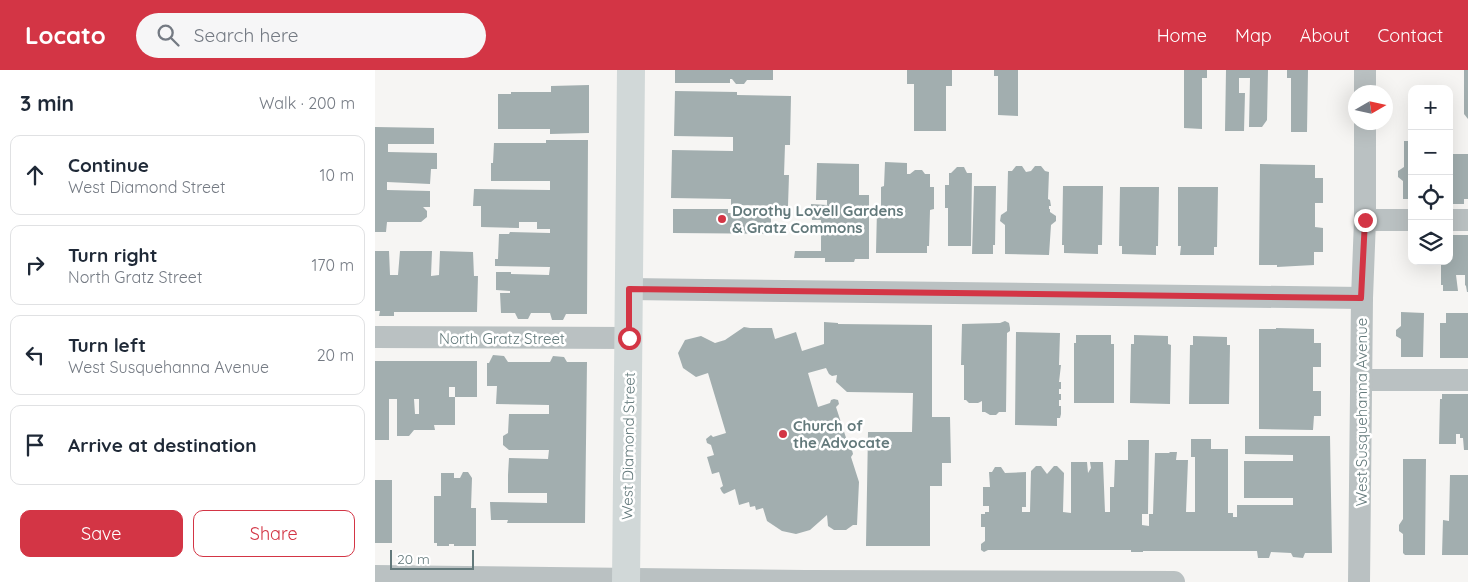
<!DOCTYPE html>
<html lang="en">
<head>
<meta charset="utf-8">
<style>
  body { margin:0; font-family:Quicksand,sans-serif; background:#f6f6f7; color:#1f2937 }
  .controls { position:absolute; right:15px; top:15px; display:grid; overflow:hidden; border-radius:10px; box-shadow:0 5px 20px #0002 }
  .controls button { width:45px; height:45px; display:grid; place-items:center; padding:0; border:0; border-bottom:1px solid #e0e1e3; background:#fff; color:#1f2937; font:25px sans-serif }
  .compass { position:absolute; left:973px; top:15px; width:45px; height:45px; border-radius:50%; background:#fff; box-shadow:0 5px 20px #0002; rotate:81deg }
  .scale { position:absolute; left:15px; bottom:12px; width:84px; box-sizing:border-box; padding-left:5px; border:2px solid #63797b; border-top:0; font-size:14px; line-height:18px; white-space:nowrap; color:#63797b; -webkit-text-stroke:4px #fff; paint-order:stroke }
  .stop { position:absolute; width:15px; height:15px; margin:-11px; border:4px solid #d33545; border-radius:50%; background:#fff }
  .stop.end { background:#d33545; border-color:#fff; box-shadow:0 1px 5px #0008 }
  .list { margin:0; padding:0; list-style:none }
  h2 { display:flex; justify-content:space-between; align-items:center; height:65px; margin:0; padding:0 20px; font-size:21px }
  h2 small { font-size:16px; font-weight:400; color:#747a83 }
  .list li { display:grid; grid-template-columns:32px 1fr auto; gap:15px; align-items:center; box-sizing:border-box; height:80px; margin:0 10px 10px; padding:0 10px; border:1px solid #e0e1e3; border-radius:10px }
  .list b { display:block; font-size:19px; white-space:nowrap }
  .list p { margin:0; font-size:16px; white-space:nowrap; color:#747a83 }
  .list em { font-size:16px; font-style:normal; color:#747a83 }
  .actions { display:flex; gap:10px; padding:15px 20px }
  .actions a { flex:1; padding:11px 0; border:1px solid #d33545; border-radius:10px; text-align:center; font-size:18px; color:#d33545 }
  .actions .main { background:#d33545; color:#fff }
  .icon { flex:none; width:28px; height:28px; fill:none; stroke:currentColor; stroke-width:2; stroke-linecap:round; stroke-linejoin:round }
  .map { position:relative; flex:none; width:1093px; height:512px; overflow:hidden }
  header { display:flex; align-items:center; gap:30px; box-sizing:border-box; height:70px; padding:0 25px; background:#d33545; color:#fff }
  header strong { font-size:24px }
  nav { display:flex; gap:28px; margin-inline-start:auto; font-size:18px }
  .search { width:350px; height:45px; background:#f6f6f7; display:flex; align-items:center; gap:12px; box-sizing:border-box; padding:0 18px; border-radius:28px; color:#747a83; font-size:19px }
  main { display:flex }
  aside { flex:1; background:#fff }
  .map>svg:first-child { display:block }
  .building { fill:#a2aeaf; fill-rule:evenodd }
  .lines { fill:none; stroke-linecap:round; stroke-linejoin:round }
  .street { stroke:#bac1c2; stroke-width:22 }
  .secondary { stroke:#d1d8d8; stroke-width:28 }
  .route { stroke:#d33545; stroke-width:6 }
  .poi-dot { fill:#d33545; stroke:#fff; stroke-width:2 }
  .labels { text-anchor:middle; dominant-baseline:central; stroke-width:5; stroke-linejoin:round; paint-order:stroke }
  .poi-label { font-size:15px; font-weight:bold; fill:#63797b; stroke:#fff; text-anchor:start }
  .street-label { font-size:15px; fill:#63797b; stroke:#fff }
</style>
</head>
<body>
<header>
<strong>Locato</strong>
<div class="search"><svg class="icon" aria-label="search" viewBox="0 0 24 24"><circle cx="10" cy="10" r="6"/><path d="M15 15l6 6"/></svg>Search here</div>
<nav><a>Home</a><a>Map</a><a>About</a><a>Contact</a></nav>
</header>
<main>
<aside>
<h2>3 min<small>Walk · 200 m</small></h2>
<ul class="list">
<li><svg class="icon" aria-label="ahead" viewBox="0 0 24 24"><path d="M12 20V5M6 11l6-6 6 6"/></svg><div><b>Continue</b><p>West Diamond Street</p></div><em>10 m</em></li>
<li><svg class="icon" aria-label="right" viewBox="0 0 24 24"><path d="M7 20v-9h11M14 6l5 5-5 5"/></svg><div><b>Turn right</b><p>North Gratz Street</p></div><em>170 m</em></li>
<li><svg class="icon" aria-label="left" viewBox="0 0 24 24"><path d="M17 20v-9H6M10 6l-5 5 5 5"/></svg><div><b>Turn left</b><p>West Susquehanna Avenue</p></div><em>20 m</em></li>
<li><svg class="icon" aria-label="arrive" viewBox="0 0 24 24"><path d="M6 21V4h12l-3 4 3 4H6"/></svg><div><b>Arrive at destination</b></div></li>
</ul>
<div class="actions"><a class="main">Save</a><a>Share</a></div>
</aside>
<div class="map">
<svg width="1093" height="512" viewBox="0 0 1093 512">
  <rect width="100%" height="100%" fill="#f6f5f3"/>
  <g class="building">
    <polygon points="300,0 398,0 398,10 372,10 369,14 361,14 357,9 355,9 355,13 300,13"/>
    <polygon points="532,0 577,0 577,16 571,16 571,61 539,61 539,14 532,14"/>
    <polygon points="619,0 643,0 643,46 623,45 623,6 619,6"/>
    <polygon points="809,0 832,0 832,8 827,8 827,59 809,58"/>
    <polygon points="851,0 893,0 892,50 887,57 874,57 875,8 864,8 864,23 870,23 869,61 850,61"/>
    <polygon points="912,0 933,0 932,62 916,62 916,8 912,8"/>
    <polygon points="1089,0 1093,0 1093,49 1089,44"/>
    <polygon points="214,15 214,63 175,64 175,59 123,59 123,24 136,24 136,22 176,22 176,16"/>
    <polygon points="300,21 362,22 362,25 416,26 415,75 410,75 409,105 414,105 413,136 356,135 356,129 296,128 297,80 358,81 358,67 299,66"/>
    <polygon points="0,57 59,58 59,74 13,74 13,82 62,83 62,99 56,99 55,114 12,112 12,120 55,121 55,137 48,137 52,141 52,147 46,152 12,152 11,162 0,162"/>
    <polygon points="171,70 213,70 212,244 191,244 188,250 177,250 175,243 156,243 153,249 143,249 140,243 126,243 125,223 135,223 135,221 121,220 121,202 136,202 136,204 174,205 175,197 120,196 120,189 123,189 124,164 134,164 135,162 175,163 175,159 162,159 162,152 144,152 144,158 106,157 106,136 98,136 99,119 175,120 175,111 116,111 116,93 118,93 119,73 171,73"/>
    <polygon points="1029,71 1037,71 1037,129 1028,129 1028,111 1023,107 1023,101 1029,97"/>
    <polygon points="1075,84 1093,84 1093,129 1089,129 1089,134 1074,134"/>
    <polygon points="510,92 532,93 532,104 535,104 540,100 547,100 550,104 555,104 555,117 559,117 559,139 555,140 554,176 552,176 552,183 501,183 502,139 506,138 506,117 509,116"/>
    <polygon points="442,93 484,94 484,125 494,125 494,189 480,189 479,192 450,192 450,188 419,188 420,181 446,181 446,150 437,150 436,134 452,135 452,130 441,130"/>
    <polygon points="885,94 940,95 940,108 948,108 948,133 940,133 940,157 948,158 948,182 939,182 939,195 902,197 902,195 884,195"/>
    <polygon points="641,96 647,96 651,102 656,101 660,96 666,96 670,101 674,102 673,129 675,130 676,136 674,136 674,139 675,139 675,142 681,146 681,151 676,155 674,185 630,184 630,155 625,151 626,145 632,141 633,101 637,101"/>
    <polygon points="582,97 589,97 592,103 597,103 596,176 573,176 573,138 570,138 570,115 574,115 574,103 576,103"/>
    <polygon points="599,116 621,116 620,175 618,175 618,184 597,184"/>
    <polygon points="688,116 728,116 727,175 723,175 723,184 689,183 689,175 687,175"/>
    <polygon points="745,117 784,117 783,176 781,176 781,185 747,184 747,176 744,176"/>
    <polygon points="803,117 843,117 842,177 839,177 839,185 805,185 806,176 803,176"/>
    <polygon points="298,139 353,139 353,143 377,143 380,139 388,140 391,144 396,143 396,155 412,155 412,164 298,163"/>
    <polygon points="1074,165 1093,165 1093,222 1092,222 1091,216 1090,215 1090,205 1081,205 1083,221 1068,221 1068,215 1066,215 1066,191 1074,191"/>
    <polygon points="0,181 14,181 15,205 23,205 25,181 57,181 56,206 64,205 65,181 98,182 99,206 103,206 102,242 19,242 19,246 4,246 5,241 0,241"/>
    <polygon points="1026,242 1049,243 1048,287 1026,287 1026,269 1021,266 1021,260 1026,256"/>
    <polygon points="1071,243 1093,243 1093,288 1065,288 1065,253 1071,253"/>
    <polygon points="630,251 634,253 635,258 635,261 632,263 631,342 624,342 621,345 615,345 610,342 607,342 607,331 603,333 594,333 591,330 589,330 589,295 586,295 587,254 625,253"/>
    <polygon points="449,252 463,253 463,254 557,255 557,347 575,347 576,393 567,393 567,416 555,416 555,476 491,476 493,362 537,362 538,323 472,322 461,312 462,305 457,306 454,304 451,298 433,303 443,337 455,333 456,330 459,329 463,330 464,334 461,337 474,377 477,380 478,384 476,387 484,412 482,455 478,455 471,460 459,460 453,456 452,445 435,460 421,464 407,461 392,451 388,438 381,440 380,436 375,437 374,432 364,435 360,419 349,424 347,422 345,418 348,416 344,402 337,404 332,387 339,385 336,375 332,373 331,369 336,365 338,367 351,363 333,303 321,307 308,298 303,283 310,270 326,266 340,273 350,270 369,257 375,258 397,258 400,269 421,262 427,281 449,274"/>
    <polygon points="901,258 939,259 939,273 946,273 946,297 938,297 938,321 946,321 946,346 939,346 938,360 884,359 884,259 901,259"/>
    <polygon points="641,262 685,263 684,295 686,295 684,312 686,312 686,319 684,319 684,324 686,324 686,330 684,330 684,336 686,336 686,344 685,348 682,348 682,356 640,355"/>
    <polygon points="701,265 736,265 736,274 739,274 739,333 699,333 699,273 701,273"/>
    <polygon points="759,265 793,266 793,274 796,275 795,334 755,333 756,274 759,274"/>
    <polygon points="818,266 852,267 852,275 855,275 854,334 814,334 815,275 818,275"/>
    <polygon points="118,285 129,286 133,292 175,292 178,286 189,287 192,292 212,292 210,453 132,453 133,450 116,450 115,432 172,433 172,423 133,423 133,405 134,388 173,389 174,380 134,380 128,375 128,366 133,363 134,344 174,344 174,335 121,334 122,316 112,316 112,293 114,293"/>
    <path d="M0,291H102V327H80V355H59L60,360H39L34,366H22V329H14V370H0ZM74,317H80V327H74ZM39,329H44V344H40Z"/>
    <polygon points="1067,324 1093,324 1093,380 1089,380 1088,368 1085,368 1085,364 1081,364 1081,374 1064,374 1065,329 1067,329"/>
    <polygon points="870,366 955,366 957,483 930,483 928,488 918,487 916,483 896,482 894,488 883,488 882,481 768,481 768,482 756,482 756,480 613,480 609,482 606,480 606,474 610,471 610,457 606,457 606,444 610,444 610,442 614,442 614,436 608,436 608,417 615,417 614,402 617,402 620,397 626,397 630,403 651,402 651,437 647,437 647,442 655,442 656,401 661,396 666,396 672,404 679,396 682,396 689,403 688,442 696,443 696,392 712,392 713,403 716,398 715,392 728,392 730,442 735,442 735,417 739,417 740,390 753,390 753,370 774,370 773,444 767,444 767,455 774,456 774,444 778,444 780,383 794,383 795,382 802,382 801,390 813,390 811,442 820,442 820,387 816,387 816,369 836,369 836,379 853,379 853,443 858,443 858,447 862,447 862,435 918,435 918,428 869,428 869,391 918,391 918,385 870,384"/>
    <polygon points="1028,389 1051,389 1050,485 1030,485 1028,483 1028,464 1024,461 1024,455 1028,449"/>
    <polygon points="88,402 93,402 97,408 96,438 101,438 101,476 79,476 79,474 74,474 74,476 62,476 62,473 59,473 59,426 66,426 66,403 79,403 79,408 85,408"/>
    <polygon points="1075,405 1093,405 1093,485 1067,485 1068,450 1074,451"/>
    <rect x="0" y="410" width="17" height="63"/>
  </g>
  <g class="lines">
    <g class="street">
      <polyline points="990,0 990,22"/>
      <polyline points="990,150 1037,150"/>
      <polyline points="1074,150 1093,150"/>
      <polyline points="254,219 987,228"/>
      <polyline points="0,267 254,268"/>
      <polyline points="986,310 1093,310"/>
      <polyline points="0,506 430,511 799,512"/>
      <polyline points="984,512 987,228 990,150 990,52"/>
    </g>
    <polyline class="secondary" points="251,512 256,0"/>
  </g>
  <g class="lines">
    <polyline class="route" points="254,268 254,219 986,228 990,150"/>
  </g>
  <g class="poi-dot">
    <circle cx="347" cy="149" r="5"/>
    <circle cx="408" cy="364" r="5"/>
  </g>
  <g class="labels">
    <g class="poi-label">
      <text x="357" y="140">Dorothy Lovell Gardens<tspan x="357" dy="17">&amp; Gratz Commons</tspan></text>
      <text x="418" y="355">Church of<tspan x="418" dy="17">the Advocate</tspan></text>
    </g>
    <g class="street-label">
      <text x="127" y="268">North Gratz Street</text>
      <text transform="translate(986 342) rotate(-90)">West Susquehanna Avenue</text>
      <text transform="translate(253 376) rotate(-89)">West Diamond Street</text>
    </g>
  </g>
</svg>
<div class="controls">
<button>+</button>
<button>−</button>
<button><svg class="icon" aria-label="locate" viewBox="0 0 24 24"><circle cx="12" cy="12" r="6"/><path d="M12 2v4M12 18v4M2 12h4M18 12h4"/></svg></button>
<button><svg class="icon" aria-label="layers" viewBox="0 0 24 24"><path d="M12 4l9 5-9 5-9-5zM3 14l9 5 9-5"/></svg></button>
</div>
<svg class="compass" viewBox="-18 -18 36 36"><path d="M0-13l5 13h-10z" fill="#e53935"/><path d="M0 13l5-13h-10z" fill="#747a83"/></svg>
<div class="scale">20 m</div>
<div class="stop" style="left:254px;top:268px"></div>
<div class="stop end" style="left:990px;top:150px"></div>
</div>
</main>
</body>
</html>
